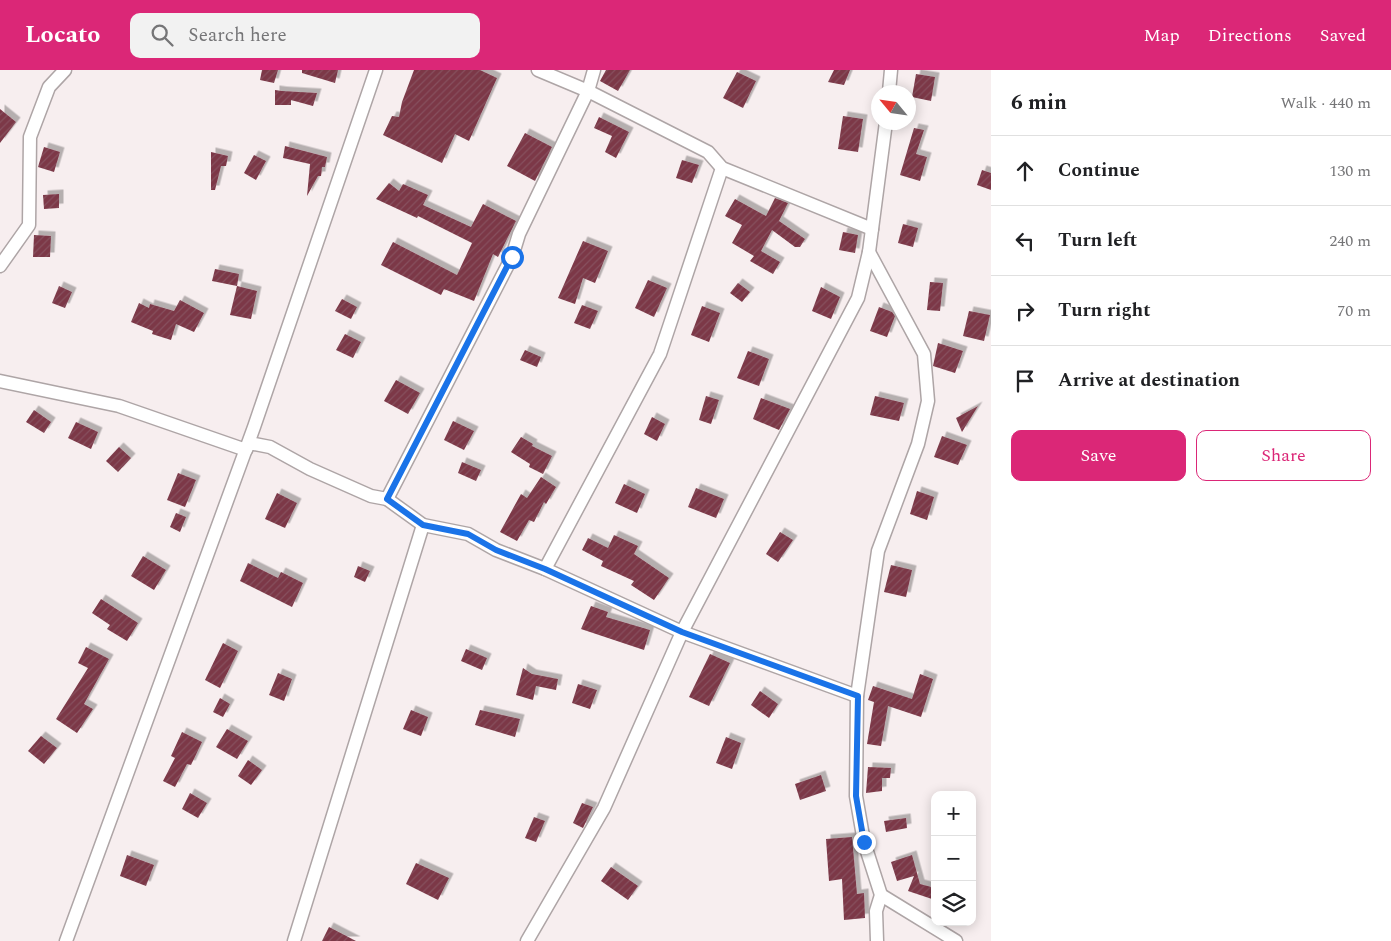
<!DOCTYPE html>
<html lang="en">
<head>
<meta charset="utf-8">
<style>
  body { margin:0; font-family:Spectral,serif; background:#f2f2f2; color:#202124 }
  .controls { position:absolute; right:15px; bottom:15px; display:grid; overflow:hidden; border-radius:10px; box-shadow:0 2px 12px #0003 }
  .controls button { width:45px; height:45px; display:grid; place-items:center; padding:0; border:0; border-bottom:1px solid #e0e0e0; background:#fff; color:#202124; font:25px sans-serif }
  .compass { position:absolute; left:871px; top:15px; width:45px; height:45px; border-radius:50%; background:#fff; box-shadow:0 2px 12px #0003; rotate:299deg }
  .stop { position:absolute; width:15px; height:15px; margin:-11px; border:4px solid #1a73e8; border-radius:50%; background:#fff }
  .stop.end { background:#1a73e8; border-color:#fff; box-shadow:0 1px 5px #0008 }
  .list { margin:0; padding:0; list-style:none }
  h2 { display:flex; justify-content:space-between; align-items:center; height:65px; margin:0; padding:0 20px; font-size:21px }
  h2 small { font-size:16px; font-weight:400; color:#757577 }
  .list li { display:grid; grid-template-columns:32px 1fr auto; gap:15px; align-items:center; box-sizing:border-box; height:70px; padding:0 20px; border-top:1px solid #e0e0e0 }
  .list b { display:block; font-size:19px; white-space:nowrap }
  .list em { font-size:16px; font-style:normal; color:#757577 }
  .actions { display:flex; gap:10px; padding:15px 20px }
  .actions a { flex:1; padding:11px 0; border:1px solid #db2777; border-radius:10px; text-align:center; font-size:18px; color:#db2777 }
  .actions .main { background:#db2777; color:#fff }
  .icon { flex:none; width:28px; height:28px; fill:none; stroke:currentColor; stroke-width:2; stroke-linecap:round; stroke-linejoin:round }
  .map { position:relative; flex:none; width:991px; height:871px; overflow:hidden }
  header { display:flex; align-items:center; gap:30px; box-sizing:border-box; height:70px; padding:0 25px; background:#db2777; color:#fff }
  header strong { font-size:24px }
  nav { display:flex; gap:28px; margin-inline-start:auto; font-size:18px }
  .search { width:350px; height:45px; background:#f2f2f2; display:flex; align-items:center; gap:12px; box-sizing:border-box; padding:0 18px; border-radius:10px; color:#757577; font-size:19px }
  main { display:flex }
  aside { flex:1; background:#fff }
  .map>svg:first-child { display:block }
  .building { fill:url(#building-hatch); filter:url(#shadow) }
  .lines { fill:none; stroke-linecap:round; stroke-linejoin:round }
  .street-casing { stroke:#aea5a6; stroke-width:15 }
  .street { stroke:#fff; stroke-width:12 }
  .route { stroke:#1a73e8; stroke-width:6 }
</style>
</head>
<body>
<header>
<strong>Locato</strong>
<div class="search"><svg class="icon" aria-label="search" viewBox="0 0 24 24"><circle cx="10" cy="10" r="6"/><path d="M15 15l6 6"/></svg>Search here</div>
<nav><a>Map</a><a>Directions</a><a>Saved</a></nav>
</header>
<main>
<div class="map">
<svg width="991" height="871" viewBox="0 0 991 871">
  <defs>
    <pattern id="building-hatch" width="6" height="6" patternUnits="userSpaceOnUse" patternTransform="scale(1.25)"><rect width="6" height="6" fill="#7b3747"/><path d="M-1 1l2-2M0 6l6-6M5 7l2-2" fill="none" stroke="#87515e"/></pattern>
    <filter id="shadow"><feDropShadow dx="4.5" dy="-4.5" stdDeviation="0" flood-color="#0004"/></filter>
  </defs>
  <rect width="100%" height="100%" fill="#f7eeef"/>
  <g class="building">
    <polygon points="262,0 278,0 274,13 260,10"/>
    <polygon points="302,0 338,0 335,13 302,3"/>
    <polygon points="414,0 480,0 497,8 469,71 455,64 442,93 383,65 392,46 399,47 402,32"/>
    <polygon points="606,0 630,0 618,21 600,11"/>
    <polygon points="834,0 850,0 844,15 828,12"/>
    <polygon points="737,2 756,11 743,38 723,28"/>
    <polygon points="916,4 935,7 931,31 912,27"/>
    <polygon points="275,20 282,21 317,23 313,36 291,30 291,35 275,35"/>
    <polygon points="0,39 16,52 0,73"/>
    <polygon points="843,46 863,49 858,82 838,79"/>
    <polygon points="599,47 629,62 616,88 605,82 612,66 594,58"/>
    <polygon points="914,58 924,60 916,84 927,87 920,111 900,105"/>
    <polygon points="525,63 552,77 535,111 507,96"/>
    <polygon points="285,76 327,87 325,97 322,97 321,106 318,106 307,126 310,94 283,88"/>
    <polygon points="44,77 60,82 54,102 38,97"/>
    <polygon points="211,82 228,86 226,96 221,96 215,120 211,120"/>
    <polygon points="254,85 266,91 256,110 244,103"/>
    <polygon points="682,90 699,95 692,113 676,108"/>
    <polygon points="982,100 991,103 991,120 977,115"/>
    <polygon points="389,113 399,121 403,114 428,125 423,135 471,157 483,134 516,151 498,187 493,184 474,231 444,219 441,225 381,195 393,172 457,205 472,173 418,146 417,148 376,129"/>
    <polygon points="59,124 59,138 44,139 43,125"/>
    <polygon points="775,128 788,133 779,151 805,169 800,177 795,177 772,160 761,181 780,192 773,204 750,191 754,186 732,173 742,155 725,146 735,129 766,146"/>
    <polygon points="903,154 918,158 913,177 898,173"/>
    <polygon points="843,162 858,165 855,183 839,180"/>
    <polygon points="34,165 51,166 50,187 33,187"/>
    <polygon points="583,171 608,181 595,213 583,208 575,234 558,228"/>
    <polygon points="215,199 239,204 237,216 212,211"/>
    <polygon points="648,210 667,218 654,247 635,238"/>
    <polygon points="930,212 943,213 940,241 927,240"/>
    <polygon points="738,213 750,222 742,232 730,223"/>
    <polygon points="59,216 72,222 65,238 52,233"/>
    <polygon points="237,216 257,221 251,249 230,245"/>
    <polygon points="821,217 840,227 831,249 812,241"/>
    <polygon points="342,229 357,237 351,249 335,241"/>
    <polygon points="180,230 204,243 194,262 176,254 171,270 152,264 153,261 131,252 139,233 149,238 150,234 174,241"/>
    <polygon points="582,235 598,241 590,259 574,253"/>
    <polygon points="702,236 720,243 709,272 691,265"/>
    <polygon points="879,237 892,242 895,246 887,267 870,261"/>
    <polygon points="969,241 990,245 984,271 963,266"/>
    <polygon points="345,264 361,272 353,288 336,280"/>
    <polygon points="938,273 963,281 955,303 933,296"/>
    <polygon points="525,280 541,287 537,297 520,290"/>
    <polygon points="748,281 769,289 759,316 737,308"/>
    <polygon points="396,310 420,323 408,344 384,331"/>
    <polygon points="706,326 719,330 711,354 699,350"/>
    <polygon points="875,326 904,333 899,351 870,345"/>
    <polygon points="761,328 790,339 779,360 753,349"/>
    <polygon points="978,336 962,362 956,348"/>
    <polygon points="34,340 51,352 44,363 26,352"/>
    <polygon points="652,347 665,354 657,371 644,364"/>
    <polygon points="453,351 474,361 464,380 444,370"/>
    <polygon points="76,352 98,362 91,379 68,368"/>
    <polygon points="942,366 967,375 958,395 934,387"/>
    <polygon points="521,367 533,374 532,376 552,386 543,404 529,397 530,394 511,382"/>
    <polygon points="119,377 131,388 118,402 106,391"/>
    <polygon points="462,392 481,400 476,411 458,403"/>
    <polygon points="178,403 196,410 185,437 167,430"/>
    <polygon points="541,407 556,417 546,434 544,432 534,452 529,450 517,471 500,462 521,424 527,428"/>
    <polygon points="624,414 645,424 637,443 615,433"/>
    <polygon points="696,418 724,429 716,448 688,437"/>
    <polygon points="917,421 934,427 927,450 910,444"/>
    <polygon points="277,423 297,433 285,458 265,449"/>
    <polygon points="176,443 186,447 180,462 170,457"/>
    <polygon points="780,462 793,470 778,492 766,484"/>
    <polygon points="614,465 638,476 634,484 669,508 654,530 631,515 634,511 601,496 603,491 582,480 588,468 608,478"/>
    <polygon points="143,486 166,500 154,520 131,506"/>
    <polygon points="248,493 278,508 281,502 303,513 292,537 240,511"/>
    <polygon points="891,495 912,500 906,527 884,522"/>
    <polygon points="358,496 370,501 365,512 354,507"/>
    <polygon points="101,529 138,553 127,571 107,559 110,555 92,543"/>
    <polygon points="591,536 608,542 606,547 650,560 644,580 581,559"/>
    <polygon points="223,573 238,581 220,618 205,610"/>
    <polygon points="86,577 109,589 84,634 93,639 77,663 56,649 88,598 78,593"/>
    <polygon points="466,579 487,588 482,600 461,591"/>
    <polygon points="710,584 730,593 709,636 689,627"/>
    <polygon points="523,598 532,604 558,609 556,620 536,616 533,630 516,625"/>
    <polygon points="278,603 292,609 284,631 269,625"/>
    <polygon points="920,604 933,609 921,647 888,636 881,676 867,674 874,632 868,630 873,616 912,629"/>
    <polygon points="578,614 597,620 590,639 572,633"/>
    <polygon points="760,621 778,634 769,648 751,635"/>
    <polygon points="220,628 230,634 223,647 213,642"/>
    <polygon points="411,640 428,647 421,666 403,659"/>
    <polygon points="480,640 520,649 515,667 475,655"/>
    <polygon points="227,659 248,671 237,689 216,677"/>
    <polygon points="182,662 202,672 191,695 187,694 175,717 163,711 175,688 171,686"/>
    <polygon points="41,666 57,678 44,694 28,681"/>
    <polygon points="726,667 741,673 732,699 716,693"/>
    <polygon points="248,690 262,700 251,715 238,706"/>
    <polygon points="868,697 891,698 890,708 882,708 882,721 866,723"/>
    <polygon points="821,705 826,721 800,730 795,714"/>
    <polygon points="190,723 207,733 198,748 182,739"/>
    <polygon points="582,733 593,737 583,758 573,753"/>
    <polygon points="534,747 545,751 536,772 525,768"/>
    <polygon points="906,748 907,758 886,762 884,751"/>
    <polygon points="852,767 857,824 864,823 865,848 844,850 842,809 829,811 826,769"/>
    <polygon points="127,785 154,795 146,816 120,806"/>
    <polygon points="912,785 920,814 935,818 935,830 908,821 914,806 897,811 891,792"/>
    <polygon points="416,793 449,808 438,830 406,814"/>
    <polygon points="611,797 638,816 628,830 601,811"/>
    <polygon points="329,857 356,871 322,871"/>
  </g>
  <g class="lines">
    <g class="street-casing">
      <g id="street">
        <polyline points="538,0 588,21 708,82 722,98 872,159"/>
        <polyline points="889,22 891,0"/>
        <polyline points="869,182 924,284 928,331 918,374 878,481 857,626 856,726 864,772 881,825 876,841 877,871"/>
        <polyline points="0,196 29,155 30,67 49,17 65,0"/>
        <polyline points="0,311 119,336 246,380 249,373 270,377 310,399 371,426 387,429 423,455 468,464 496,480 545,499 682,562 857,626"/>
        <polyline points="387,429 512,187 519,164 588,21 594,0"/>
        <polyline points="545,499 660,284 722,98"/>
        <polyline points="881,825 956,871"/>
        <polyline points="66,871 254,357 376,0"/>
        <polyline points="294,871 423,455"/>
        <polyline points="527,871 604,738 682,562 858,228 869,182 886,52"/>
      </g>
    </g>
    <use href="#street" class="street"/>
  </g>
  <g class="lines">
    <polyline class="route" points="512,187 387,429 423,455 468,464 496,480 545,499 682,562 858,626 856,726 864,772"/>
  </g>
</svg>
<div class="controls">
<button>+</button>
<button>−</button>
<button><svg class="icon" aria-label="layers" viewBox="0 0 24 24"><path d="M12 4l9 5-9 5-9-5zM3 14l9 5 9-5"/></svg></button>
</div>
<svg class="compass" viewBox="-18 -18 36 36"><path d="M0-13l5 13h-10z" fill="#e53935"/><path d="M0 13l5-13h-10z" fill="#757577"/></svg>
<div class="stop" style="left:512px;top:187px"></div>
<div class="stop end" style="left:864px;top:772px"></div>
</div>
<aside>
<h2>6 min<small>Walk · 440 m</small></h2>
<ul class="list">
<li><svg class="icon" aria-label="ahead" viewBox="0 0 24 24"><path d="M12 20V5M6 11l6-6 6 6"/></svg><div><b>Continue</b></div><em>130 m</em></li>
<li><svg class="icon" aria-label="left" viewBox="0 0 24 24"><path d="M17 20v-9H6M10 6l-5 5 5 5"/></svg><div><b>Turn left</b></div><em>240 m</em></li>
<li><svg class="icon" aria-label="right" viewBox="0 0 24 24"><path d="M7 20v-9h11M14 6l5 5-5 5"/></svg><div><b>Turn right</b></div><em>70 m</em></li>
<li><svg class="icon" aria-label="arrive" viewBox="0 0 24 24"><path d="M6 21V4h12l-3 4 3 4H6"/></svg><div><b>Arrive at destination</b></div></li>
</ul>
<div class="actions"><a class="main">Save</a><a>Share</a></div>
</aside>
</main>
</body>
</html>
